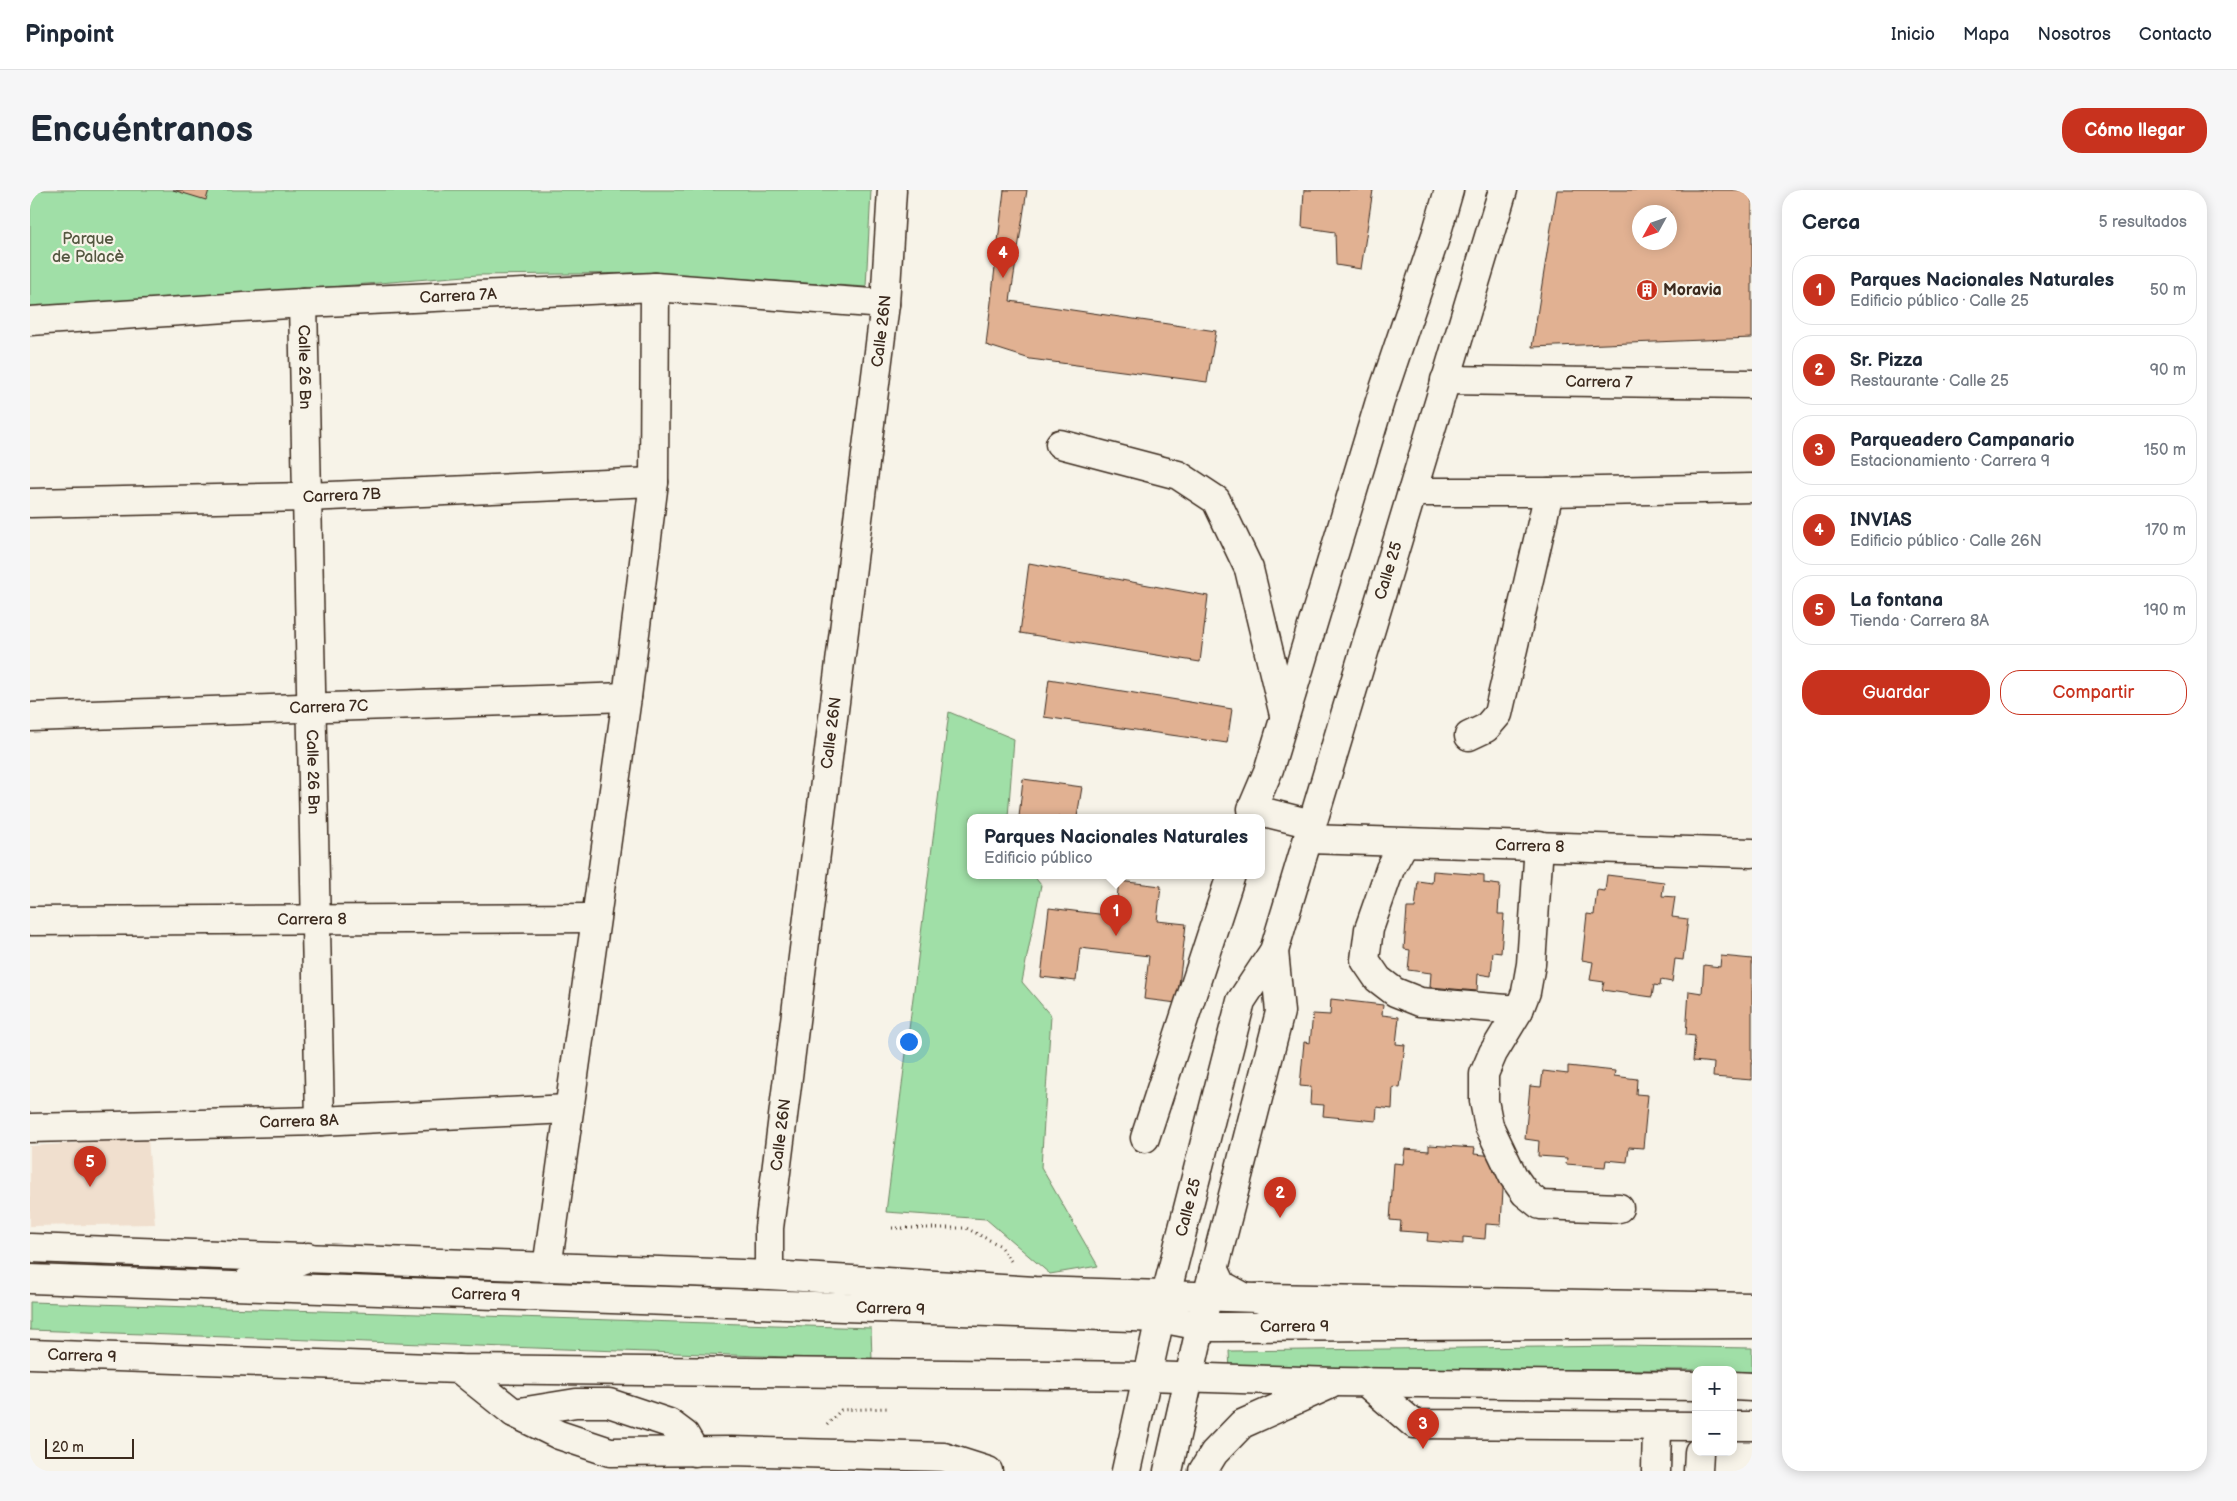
<!DOCTYPE html>
<html lang="es">
<head>
<meta charset="utf-8">
<style>
  body { margin:0; font-family:"Balsamiq Sans",sans-serif; background:#f6f6f7; color:#1f2937 }
  .controls { position:absolute; right:15px; bottom:15px; display:grid; overflow:hidden; border-radius:10px; box-shadow:0 2px 12px #0003 }
  .controls button { width:45px; height:45px; display:grid; place-items:center; padding:0; border:0; border-bottom:1px solid #e0e1e3; background:#fff; color:#1f2937; font:25px sans-serif }
  .compass { position:absolute; left:1602px; top:15px; width:45px; height:45px; border-radius:50%; background:#fff; box-shadow:0 2px 12px #0003; rotate:230deg }
  .scale { position:absolute; left:15px; bottom:12px; width:89px; box-sizing:border-box; padding-left:5px; border:2px solid #3b2a1e; border-top:0; font-size:14px; line-height:18px; white-space:nowrap; color:#3b2a1e; -webkit-text-stroke:4px #f7f3e8; paint-order:stroke }
  .you { position:absolute; left:878px; top:851px; width:18px; height:18px; margin:-12px; border:4px solid #fff; border-radius:50%; background:#1a73e8; box-shadow:0 0 0 8px #1a73e833 }
  .badge { display:grid; place-items:center; width:32px; height:32px; border-radius:50%; background:#c8321e; color:#fff; font-size:16px; font-weight:700 }
  .pin { position:absolute; translate:-50% -41px; filter:drop-shadow(0 1px 2px #0008) }
  .pin::after { content:''; position:absolute; top:26px; width:18px; height:15px; background:inherit; clip-path:polygon(0 0,100% 0,50% 100%) }
  .popup { position:absolute; left:937px; top:624px; width:298px; height:65px; box-sizing:border-box; display:grid; place-content:center; border-radius:10px; background:#fff; filter:drop-shadow(0 1px 4px #0005); font-size:16px; white-space:nowrap; color:#747a83 }
  .popup b { font-size:19px; color:#1f2937 }
  .popup::after { content:''; position:absolute; left:50%; top:100%; margin-left:-10px; border:10px solid transparent; border-top-color:#fff }
  .list { margin:0; padding:0; list-style:none }
  h2 { display:flex; justify-content:space-between; align-items:center; height:65px; margin:0; padding:0 20px; font-size:21px }
  h2 small { font-size:16px; font-weight:400; color:#747a83 }
  .list li { display:grid; grid-template-columns:32px 1fr auto; gap:15px; align-items:center; box-sizing:border-box; height:70px; margin:0 10px 10px; padding:0 10px; border:1px solid #e0e1e3; border-radius:20px }
  .list b { display:block; font-size:19px; white-space:nowrap }
  .list p { margin:0; font-size:16px; white-space:nowrap; color:#747a83 }
  .list em { font-size:16px; font-style:normal; color:#747a83 }
  .actions { display:flex; gap:10px; padding:15px 20px }
  .actions a { flex:1; padding:11px 0; border:1px solid #c8321e; border-radius:20px; text-align:center; font-size:18px; color:#c8321e }
  .actions .main { background:#c8321e; color:#fff }
  .map { position:relative; flex:none; width:1722px; height:1281px; overflow:hidden; border-radius:20px }
  header { display:flex; align-items:center; gap:30px; box-sizing:border-box; height:70px; padding:0 25px; background:#fff; border-bottom:1px solid #e0e1e3 }
  header strong { font-size:24px }
  nav { display:flex; gap:28px; margin-inline-start:auto; font-size:18px }
  .intro { display:flex; align-items:center; justify-content:space-between; box-sizing:border-box; height:120px; padding:0 30px }
  h1 { margin:0; font-size:35px }
  .button { padding:12px 22px; border-radius:20px; background:#c8321e; color:#fff; font-size:18px; font-weight:700 }
  main { display:flex; gap:30px; padding:0 30px }
  aside { flex:1; background:#fff; border-radius:20px; box-shadow:0 2px 12px #0003 }
  .map>svg:first-child { display:block }
  .built { fill:#f0dfce }
  .green { fill:#a0dfa7; stroke:#6e8462 }
  .building { fill:#e1b192; stroke:#3b2a1e; fill-rule:evenodd }
  .lines { fill:none; stroke-linecap:round; stroke-linejoin:round }
  .minor-casing { stroke:#3b2a1e; stroke-width:31 }
  .major-casing { stroke:#3b2a1e; stroke-width:31 }
  .path { stroke:#3b2a1e; stroke-width:3; stroke-dasharray:1 4; stroke-linecap:butt }
  .minor { stroke:#f7f3e8; stroke-width:28 }
  .major { stroke:#f7f3e8; stroke-width:28 }
  .labels { text-anchor:middle; dominant-baseline:central; stroke-width:4.5; stroke-linejoin:round; paint-order:stroke }
  .park-label { font-size:16px; fill:#545740; stroke:#f7f3e8 }
  .poi-label { font-size:16px; font-weight:bold; fill:#3b2a1e; stroke:#f7f3e8; text-anchor:start }
  .street-label { font-size:16px; fill:#3b2a1e; stroke:#f7f3e8 }
</style>
</head>
<body>
<header>
<strong>Pinpoint</strong>
<nav><a>Inicio</a><a>Mapa</a><a>Nosotros</a><a>Contacto</a></nav>
</header>
<div class="intro"><h1>Encuéntranos</h1><a class="button">Cómo llegar</a></div>
<main>
<div class="map">
<svg width="1722" height="1281" viewBox="0 0 1722 1281">
  <rect width="100%" height="100%" fill="#f7f3e8"/>
  <filter id="ink" filterUnits="userSpaceOnUse"><feTurbulence type="fractalNoise" baseFrequency=".02" numOctaves="2"/><feDisplacementMap in="SourceGraphic" scale="10" xChannelSelector="R" yChannelSelector="G"/><feConvolveMatrix kernelMatrix="1 2 1 2 8 2 1 2 1" color-interpolation-filters="sRGB"/></filter>
  <g filter="url(#ink)">
    <polygon class="built" points="118,949 125,1034 0,1036 0,956"/>
    <g class="green">
      <polygon points="0,0 841,0 836,97 623,83 448,85 0,121"/>
      <polygon points="919,522 984,549 978,627 941,627 941,685 1003,685 1011,695 992,792 1021,826 1011,977 1068,1076 1020,1084 956,1029 856,1022"/>
      <polygon points="0,1112 841,1138 842,1170 0,1140"/>
      <polygon points="1592,1156 1722,1158 1722,1182 1703,1182 1703,1180 1312,1179 1200,1181 1199,1161"/>
    </g>
    <g class="building">
      <polygon points="143,0 179,0 176,10"/>
      <polygon points="974,0 997,0 980,111 1186,141 1177,192 1000,169 956,155"/>
      <polygon points="1274,0 1343,0 1331,79 1306,75 1305,42 1272,37"/>
      <path d="M1527,0H1722V148L1502,157ZM1610,22H1640V52H1610Z"/>
      <polygon points="999,373 1178,406 1170,472 990,443"/>
      <polygon points="1019,489 1202,519 1197,553 1014,527"/>
      <polygon points="993,589 1052,597 1047,627 989,627"/>
      <polygon points="1403,681 1454,685 1454,693 1470,695 1468,724 1474,724 1471,763 1463,762 1461,786 1448,784 1447,801 1400,797 1401,783 1378,780 1380,760 1374,759 1377,718 1385,718 1388,691 1402,693"/>
      <polygon points="1577,685 1634,692 1632,706 1645,707 1642,727 1658,729 1653,770 1645,769 1642,792 1631,790 1630,796 1624,795 1622,807 1572,800 1574,792 1560,790 1563,772 1552,770 1557,724 1564,725 1567,700 1575,701"/>
      <polygon points="1089,691 1131,696 1127,731 1156,734 1147,813 1114,809 1119,766 1050,758 1046,791 1011,787 1019,718 1085,726"/>
      <polygon points="1691,766 1722,769 1722,890 1683,887 1684,873 1663,871 1665,846 1656,845 1659,801 1672,803 1674,775 1690,777"/>
      <polygon points="1301,809 1353,815 1352,825 1369,827 1366,854 1375,855 1370,898 1363,897 1362,919 1347,917 1346,931 1293,926 1294,915 1280,914 1281,897 1270,896 1274,852 1280,853 1283,824 1300,825"/>
      <polygon points="1538,876 1585,881 1584,886 1607,889 1606,904 1618,905 1613,958 1599,957 1597,972 1576,970 1575,977 1536,974 1537,968 1508,966 1509,951 1495,949 1500,896 1511,897 1513,881 1538,884"/>
      <polygon points="1399,955 1445,958 1444,964 1465,966 1464,982 1474,982 1471,1035 1456,1034 1455,1049 1433,1047 1433,1054 1397,1051 1398,1043 1370,1041 1371,1031 1360,1030 1364,973 1373,974 1375,959 1399,961"/>
    </g>
    <g class="lines">
      <g class="minor-casing">
        <g id="minor">
          <path id="s1" d="M273,113L290,931"/>
          <path id="s2" d="M0,131L273,113L625,97L855,114"/>
          <path id="s3" d="M1415,190L1722,194"/>
          <polyline points="1030,254 1148,285 1186,310 1219,379 1254,525"/>
          <polyline points="1382,302 1519,302 1722,298"/>
          <path id="s4" d="M0,313L277,307L624,292"/>
          <path id="s5" d="M0,527L597,507"/>
          <polyline points="1439,546 1456,538 1468,524 1519,302"/>
          <polyline points="1282,634 1222,619 1239,579 1350,211 1406,45 1419,0"/>
          <path id="s6" d="M1278,649L1722,663"/>
          <polyline points="1374,653 1360,679 1339,739 1335,770 1348,789 1365,802 1390,812 1489,820"/>
          <polyline points="1509,655 1501,774 1496,802 1489,820 1463,863 1454,884 1454,911 1459,936 1483,986 1495,1003 1510,1015 1589,1018"/>
          <path id="s7" d="M0,731L565,728"/>
          <path id="s8" d="M0,938L290,931L538,919"/>
          <polyline points="1115,948 1201,685"/>
          <polyline points="0,1058 739,1085 1005,1101 1228,1108 1722,1117"/>
          <polyline points="517,1078 597,507 624,292 625,97"/>
          <path id="s9" d="M739,1085V1038L855,114L862,0"/>
          <polyline points="1334,1191 1384,1234 1666,1236"/>
          <polyline points="484,1223 546,1213 579,1213 639,1233 655,1245 665,1262"/>
          <polyline points="1703,1236 1722,1236"/>
          <polyline points="1626,1281 1627,1236"/>
          <polyline points="1668,1281 1669,1262"/>
        </g>
      </g>
      <g class="major-casing">
        <g id="major">
          <polyline points="1184,1078 1192,1095 1212,1106"/>
          <path id="s10" d="M0,1089L1130,1128L1171,1136L1184,1137L1722,1134"/>
          <polyline points="217,1092 278,1067"/>
          <polyline points="1228,1108 1285,1129"/>
          <path id="s11" d="M0,1164L429,1179L1118,1186L1305,1192L1666,1196"/>
          <polyline points="429,1179 484,1223 529,1245 580,1262 701,1261 914,1267 958,1281"/>
          <polyline points="1703,1196 1722,1197"/>
          <path id="s12" d="M1096,1281L1130,1128L1211,811L1244,761L1473,0"/>
          <polyline points="1138,1281 1180,1095 1250,822 1244,761"/>
          <polyline points="1173,1281 1184,1263 1212,1234 1299,1195"/>
        </g>
      </g>
      <g class="path">
        <polyline points="862,1038 936,1038 969,1055 981,1071"/>
        <polyline points="797,1235 811,1220 859,1218"/>
      </g>
      <use href="#minor" class="minor"/>
      <use href="#major" class="major"/>
    </g>
  </g>
  <defs>
    <g id="building-disc" transform="scale(1.125)"><circle r="9.5" fill="#c8321e" stroke="#f7f3e8"/><path d="M-4-6H4V6H1V3H-1V6H-4ZM-2.5-4.3h1.7v1.8h-1.7ZM.8-4.3h1.7v1.8H.8ZM-2.5-1h1.7V.8h-1.7ZM.8-1h1.7V.8H.8Z" fill="#fff"/></g>
  </defs>
  <g fill-rule="evenodd">
    <use href="#building-disc" x="1617" y="100"/>
  </g>
  <g class="labels">
    <g class="park-label">
      <text x="58" y="49">Parque<tspan x="58" dy="18">de Palacè</tspan></text>
    </g>
    <g class="poi-label">
      <text x="1633" y="100">Moravia</text>
    </g>
    <g class="street-label">
      <text stroke="none"><textPath href="#s2" startOffset="429">Carrera 7A</textPath></text>
      <text stroke="none"><textPath href="#s9" startOffset="951">Calle 26N</textPath></text>
      <text stroke="none"><textPath href="#s1" startOffset="64">Calle 26 Bn</textPath></text>
      <text stroke="none"><textPath href="#s3" startOffset="154">Carrera 7</textPath></text>
      <text stroke="none"><textPath href="#s4" startOffset="312">Carrera 7B</textPath></text>
      <text stroke="none"><textPath href="#s12" startOffset="941">Calle 25</textPath></text>
      <text stroke="none"><textPath href="#s5" startOffset="299">Carrera 7C</textPath></text>
      <text stroke="none"><textPath href="#s9" startOffset="546">Calle 26N</textPath></text>
      <text stroke="none"><textPath href="#s1" startOffset="469">Calle 26 Bn</textPath></text>
      <text stroke="none"><textPath href="#s6" startOffset="222">Carrera 8</textPath></text>
      <text stroke="none"><textPath href="#s7" startOffset="282">Carrera 8</textPath></text>
      <text stroke="none"><textPath href="#s8" startOffset="269">Carrera 8A</textPath></text>
      <text stroke="none"><textPath href="#s9" startOffset="141">Calle 26N</textPath></text>
      <text stroke="none"><textPath href="#s12" startOffset="271">Calle 25</textPath></text>
      <text stroke="none"><textPath href="#s10" startOffset="456">Carrera 9</textPath></text>
      <text stroke="none"><textPath href="#s10" startOffset="861">Carrera 9</textPath></text>
      <text stroke="none"><textPath href="#s10" startOffset="1266">Carrera 9</textPath></text>
      <text stroke="none"><textPath href="#s11" startOffset="52">Carrera 9</textPath></text>
    </g>
  </g>
</svg>
<div class="controls">
<button>+</button>
<button>−</button>
</div>
<svg class="compass" viewBox="-18 -18 36 36"><path d="M0-13l5 13h-10z" fill="#e53935"/><path d="M0 13l5-13h-10z" fill="#747a83"/></svg>
<div class="scale">20 m</div>
<div class="you"></div>
<div class="pin badge" style="left:1086px;top:746px">1</div>
<div class="popup"><b>Parques Nacionales Naturales</b>Edificio público</div>
<div class="pin badge" style="left:1250px;top:1028px">2</div>
<div class="pin badge" style="left:1393px;top:1259px">3</div>
<div class="pin badge" style="left:973px;top:88px">4</div>
<div class="pin badge" style="left:60px;top:997px">5</div>
</div>
<aside>
<h2>Cerca<small>5 resultados</small></h2>
<ul class="list">
<li><span class="badge">1</span><div><b>Parques Nacionales Naturales</b><p>Edificio público · Calle 25</p></div><em>50 m</em></li>
<li><span class="badge">2</span><div><b>Sr. Pizza</b><p>Restaurante · Calle 25</p></div><em>90 m</em></li>
<li><span class="badge">3</span><div><b>Parqueadero Campanario</b><p>Estacionamiento · Carrera 9</p></div><em>150 m</em></li>
<li><span class="badge">4</span><div><b>INVIAS</b><p>Edificio público · Calle 26N</p></div><em>170 m</em></li>
<li><span class="badge">5</span><div><b>La fontana</b><p>Tienda · Carrera 8A</p></div><em>190 m</em></li>
</ul>
<div class="actions"><a class="main">Guardar</a><a>Compartir</a></div>
</aside>
</main>
</body>
</html>
